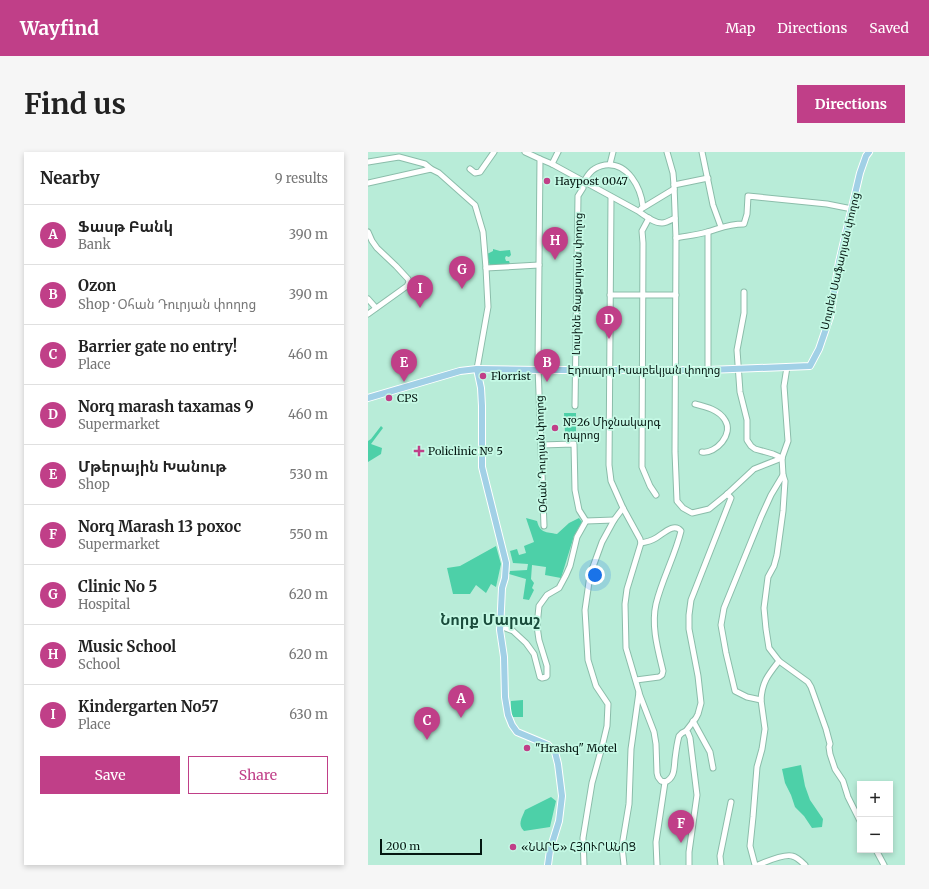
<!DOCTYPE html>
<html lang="en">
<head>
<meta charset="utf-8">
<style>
  body { margin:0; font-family:Merriweather,"Noto Sans Armenian",serif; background:#f6f6f6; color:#222 }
  .controls { position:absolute; right:12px; bottom:12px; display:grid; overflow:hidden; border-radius:0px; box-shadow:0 2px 6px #0003 }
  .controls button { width:36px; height:36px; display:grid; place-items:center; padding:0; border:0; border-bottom:1px solid #e0e0e0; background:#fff; color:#222; font:20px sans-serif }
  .scale { position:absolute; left:12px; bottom:10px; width:102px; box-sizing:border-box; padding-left:4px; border:2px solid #041711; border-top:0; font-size:11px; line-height:14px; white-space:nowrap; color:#041711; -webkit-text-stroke:3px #c5f9e5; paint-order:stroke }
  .you { position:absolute; left:227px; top:423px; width:14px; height:14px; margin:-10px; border:3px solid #fff; border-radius:50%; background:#1a73e8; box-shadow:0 0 0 6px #1a73e833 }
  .badge { display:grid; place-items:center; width:26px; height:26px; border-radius:50%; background:#c03f88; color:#fff; font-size:13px; font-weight:700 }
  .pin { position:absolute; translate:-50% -33px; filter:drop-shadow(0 1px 2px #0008) }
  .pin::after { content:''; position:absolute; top:21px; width:14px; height:12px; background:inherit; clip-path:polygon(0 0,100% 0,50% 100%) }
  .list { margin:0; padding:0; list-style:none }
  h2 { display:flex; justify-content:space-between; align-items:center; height:52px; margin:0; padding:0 16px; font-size:17px }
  h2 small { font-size:13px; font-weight:400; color:#767676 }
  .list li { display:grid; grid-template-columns:26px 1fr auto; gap:12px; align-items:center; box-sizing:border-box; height:60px; padding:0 16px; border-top:1px solid #e0e0e0 }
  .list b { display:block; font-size:15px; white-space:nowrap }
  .list p { margin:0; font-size:13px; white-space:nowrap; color:#767676 }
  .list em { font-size:13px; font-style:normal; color:#767676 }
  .actions { display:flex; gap:8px; padding:12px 16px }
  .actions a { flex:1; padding:9px 0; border:1px solid #c03f88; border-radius:0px; text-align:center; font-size:14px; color:#c03f88 }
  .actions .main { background:#c03f88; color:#fff }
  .map { position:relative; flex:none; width:537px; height:713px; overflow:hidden; border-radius:0px }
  header { display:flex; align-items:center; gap:24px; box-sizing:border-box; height:56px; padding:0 20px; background:#c03f88; color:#fff }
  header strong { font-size:19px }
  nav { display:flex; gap:22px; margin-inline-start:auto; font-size:14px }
  .intro { display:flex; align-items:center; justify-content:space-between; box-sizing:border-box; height:96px; padding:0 24px }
  h1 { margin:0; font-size:28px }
  .button { padding:10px 18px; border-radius:0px; background:#c03f88; color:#fff; font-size:14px; font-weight:700 }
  main { display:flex; gap:24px; padding:0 24px }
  aside { flex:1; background:#fff; border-radius:0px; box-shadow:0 2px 6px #0003 }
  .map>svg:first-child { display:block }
  .green { fill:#4dd0a8 }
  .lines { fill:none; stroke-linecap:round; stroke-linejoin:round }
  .minor-casing { stroke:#8bbdaa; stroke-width:7 }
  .major-casing { stroke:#fff; stroke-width:8 }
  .minor { stroke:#fff; stroke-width:5 }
  .major { stroke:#a1d0e6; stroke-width:6 }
  .poi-dot { fill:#c03f88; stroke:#c5f9e5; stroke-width:1.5 }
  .labels { text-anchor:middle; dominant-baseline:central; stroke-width:3.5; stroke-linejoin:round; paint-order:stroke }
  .poi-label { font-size:11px; fill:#041711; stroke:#c5f9e5; text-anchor:start }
  .street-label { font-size:11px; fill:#041711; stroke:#c5f9e5 }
  .district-label { font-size:15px; font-weight:bold; fill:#194b3b; stroke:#c5f9e5 }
</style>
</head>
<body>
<header>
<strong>Wayfind</strong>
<nav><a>Map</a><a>Directions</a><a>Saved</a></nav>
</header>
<div class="intro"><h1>Find us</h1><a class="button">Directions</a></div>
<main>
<aside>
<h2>Nearby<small>9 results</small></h2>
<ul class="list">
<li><span class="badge">A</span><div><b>Ֆասթ Բանկ</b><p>Bank</p></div><em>390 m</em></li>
<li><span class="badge">B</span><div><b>Ozon</b><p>Shop · Օհան Դուրյան փողոց</p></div><em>390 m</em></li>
<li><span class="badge">C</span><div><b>Barrier gate no entry!</b><p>Place</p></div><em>460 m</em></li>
<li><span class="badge">D</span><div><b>Norq marash taxamas 9</b><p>Supermarket</p></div><em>460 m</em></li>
<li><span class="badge">E</span><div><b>Մթերային Խանութ</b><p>Shop</p></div><em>530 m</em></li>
<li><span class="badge">F</span><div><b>Norq Marash 13 poxoc</b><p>Supermarket</p></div><em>550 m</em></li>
<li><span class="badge">G</span><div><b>Clinic No 5</b><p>Hospital</p></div><em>620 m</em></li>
<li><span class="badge">H</span><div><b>Music School</b><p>School</p></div><em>620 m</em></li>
<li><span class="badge">I</span><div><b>Kindergarten No57</b><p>Place</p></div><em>630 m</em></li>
</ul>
<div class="actions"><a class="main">Save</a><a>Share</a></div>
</aside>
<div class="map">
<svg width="537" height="713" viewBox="0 0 537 713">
  <rect width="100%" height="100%" fill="#b8ecd8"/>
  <g class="green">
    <polygon points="125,97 132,99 142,98 143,103 141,105 138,104 137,106 138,109 141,109 142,112 122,115 119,102 125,99"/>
    <polygon points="196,261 208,261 208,281 197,281"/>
    <polygon points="13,274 15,276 3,292 14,296 13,302 0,310 0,289 3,287"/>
    <path d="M158,366L169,369C172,381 178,380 189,382L201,371L211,366L214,370L206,384L193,426L177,423L178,415L164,413L163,427L166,431L164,436L166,438L161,448L155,447L158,427L141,422L142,419L159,418L160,412L145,411L142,399L149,397L151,403L158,401L156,394L166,390Z"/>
    <polygon points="128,394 133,412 128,435 123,432 118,441 108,433 102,442 85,442 79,416 92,414"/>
    <polygon points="155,548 155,565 143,565 143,549"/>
    <polygon points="433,613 437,634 442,648 455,667 454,675 444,676 436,664 427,655 423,643 417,631 414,617"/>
    <path d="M183,645L188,649L182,675L156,679C149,672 154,666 157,658Z"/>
  </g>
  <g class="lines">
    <g class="minor-casing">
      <g id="minor">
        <polyline points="157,0 172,7 170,215 176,374"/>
        <polyline points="299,0 305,21 306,33 308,86 307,300 309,349 315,356 324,361 341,357 357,344 386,317 414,306"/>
        <polyline points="334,0 345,53 353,75"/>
        <path d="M172,7L184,12L270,59C277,64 286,71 294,71C298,71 303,68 307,66"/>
        <polyline points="0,10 31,5 57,12 63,17"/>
        <polyline points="184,12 190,0"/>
        <polyline points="242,12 245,0"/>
        <polyline points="102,17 107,21 112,20 126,0"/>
        <path d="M216,30C221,20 226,15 237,13C260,10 273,36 275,55"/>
        <polyline points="0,31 63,17 71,21 107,53 115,80 118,116 120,155 109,217"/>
        <polyline points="306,33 340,26"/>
        <polyline points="243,45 241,313 243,329 255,356 272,387 273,391 259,437 257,452 258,496 271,540 263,597 261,652 254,694 256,713"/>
        <polyline points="273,57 306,37"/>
        <polyline points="281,66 274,79 275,91 274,315 282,334 288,343"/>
        <polyline points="0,80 4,89 9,96 28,114 40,127 41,130 39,134 0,162"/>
        <polyline points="340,80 340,218"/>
        <path d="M308,86C318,84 329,83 339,80C353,76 360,72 376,72L379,62L380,44L459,52L484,57"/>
        <polyline points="118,116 171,113"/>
        <polyline points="376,140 376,161 369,198 372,240 379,268 379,288 383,294 387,297 405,302 414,306"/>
        <polyline points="242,143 308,143"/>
        <polyline points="0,147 8,156"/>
        <path d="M327,252C339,255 351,258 357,268C366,282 348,302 334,300"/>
        <polyline points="207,254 210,44 215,36"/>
        <polyline points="173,293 206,292 207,338 211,358 218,369"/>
        <polyline points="415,323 417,329 415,359 409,403 406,414 400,425 396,456 398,477 401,496 411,509 440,530 443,535 458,577 462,592 461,595 462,602 467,617 475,629 480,645 492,669"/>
        <polyline points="218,369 246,368"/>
        <polyline points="132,474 145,479 158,491 166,502 172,525 174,526 178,525 179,524 179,514 171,488 169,474 171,454 179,443 191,436 198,423 202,414 209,385 218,369"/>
        <path d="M268,528L291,525L294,523L295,519C290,498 283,474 288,452C294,427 307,404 313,379C306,370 295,382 288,386C283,389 279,390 273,391"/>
        <polyline points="271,541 286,580 288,592 289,621 290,625 293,629 297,630"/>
        <polyline points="393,548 379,545 367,539 358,501 353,473 356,456 393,365 403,343 415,323 414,306 420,289 416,234 419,215"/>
        <polyline points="325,569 342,600 345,616"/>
        <polyline points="318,579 320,581 322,586 329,643 321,700 321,713"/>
        <path d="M297,630C307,626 306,616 307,607C308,599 309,591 311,584L314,581L318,579L328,566L330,562L333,551L330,524L321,477V463L323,448L363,346L359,342"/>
        <polyline points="508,698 516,713"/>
        <polyline points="216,713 215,686 224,631 234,595 239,574 240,552 228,534 220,508 217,458 222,423 234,390 246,368 255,356"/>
        <polyline points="289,713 288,690 297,630"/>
        <polyline points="353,713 352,704 363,650"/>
        <path d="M387,713L382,694L385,665L389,615L394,597L397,577L393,548C394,530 400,523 411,509"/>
        <path d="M390,713C397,710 417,702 424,704C429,705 433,709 437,713"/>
      </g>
    </g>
    <g class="major-casing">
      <g id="major">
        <polyline points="109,217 113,236 114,254 114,315 138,411 137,426 134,436 132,478 136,505 137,545 140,563 144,573 149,580 180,593 187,600 190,612 194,644 191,669 182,698 180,713"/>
        <polyline points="0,246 92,219 109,217 170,218 340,218 442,214 451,197 462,165 471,110 492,21 498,4 501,0"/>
      </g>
    </g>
    <use href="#minor" class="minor"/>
    <use href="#major" class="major"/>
  </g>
  <g class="poi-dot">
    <circle cx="179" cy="29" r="4"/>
    <circle cx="115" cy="224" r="4"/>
    <circle cx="21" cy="246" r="4"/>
    <circle cx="187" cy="276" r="4"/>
    <path d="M49 293h4v4h4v4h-4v4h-4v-4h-4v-4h4z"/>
    <circle cx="159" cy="596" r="4"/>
    <circle cx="145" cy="695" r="4"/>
  </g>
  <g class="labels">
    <g class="poi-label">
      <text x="187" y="29">Haypost 0047</text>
      <text x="123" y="224">Florrist</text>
      <text x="29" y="246">CPS</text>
      <text x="195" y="270">№26 Միջնակարգ<tspan x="195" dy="13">դպրոց</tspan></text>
      <text x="60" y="299">Policlinic № 5</text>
      <text x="167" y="596">"Hrashq" Motel</text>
      <text x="153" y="695">«ՆԱՐԵ» ՀՅՈՒՐԱՆՈՑ</text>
    </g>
    <g class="street-label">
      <text transform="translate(472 109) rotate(-77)">Սուրեն Սաֆարյան փողոց</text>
      <text transform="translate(209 132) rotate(-89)">Լուսինե Զաքարյան փողոց</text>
      <text x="276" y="218">Էդուարդ Իսաբեկյան փողոց</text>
      <text transform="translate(173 302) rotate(-92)">Օհան Դուրյան փողոց</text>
    </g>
    <g class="district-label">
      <text x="122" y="467">Նորք Մարաշ</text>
    </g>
  </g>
</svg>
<div class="controls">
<button>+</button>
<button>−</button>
</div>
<div class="scale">200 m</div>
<div class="you"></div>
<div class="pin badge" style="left:93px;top:566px">A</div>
<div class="pin badge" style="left:179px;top:230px">B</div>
<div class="pin badge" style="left:59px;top:588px">C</div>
<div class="pin badge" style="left:241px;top:187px">D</div>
<div class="pin badge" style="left:36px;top:230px">E</div>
<div class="pin badge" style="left:313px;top:691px">F</div>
<div class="pin badge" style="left:94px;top:137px">G</div>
<div class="pin badge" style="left:187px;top:108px">H</div>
<div class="pin badge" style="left:52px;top:156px">I</div>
</div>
</main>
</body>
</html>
